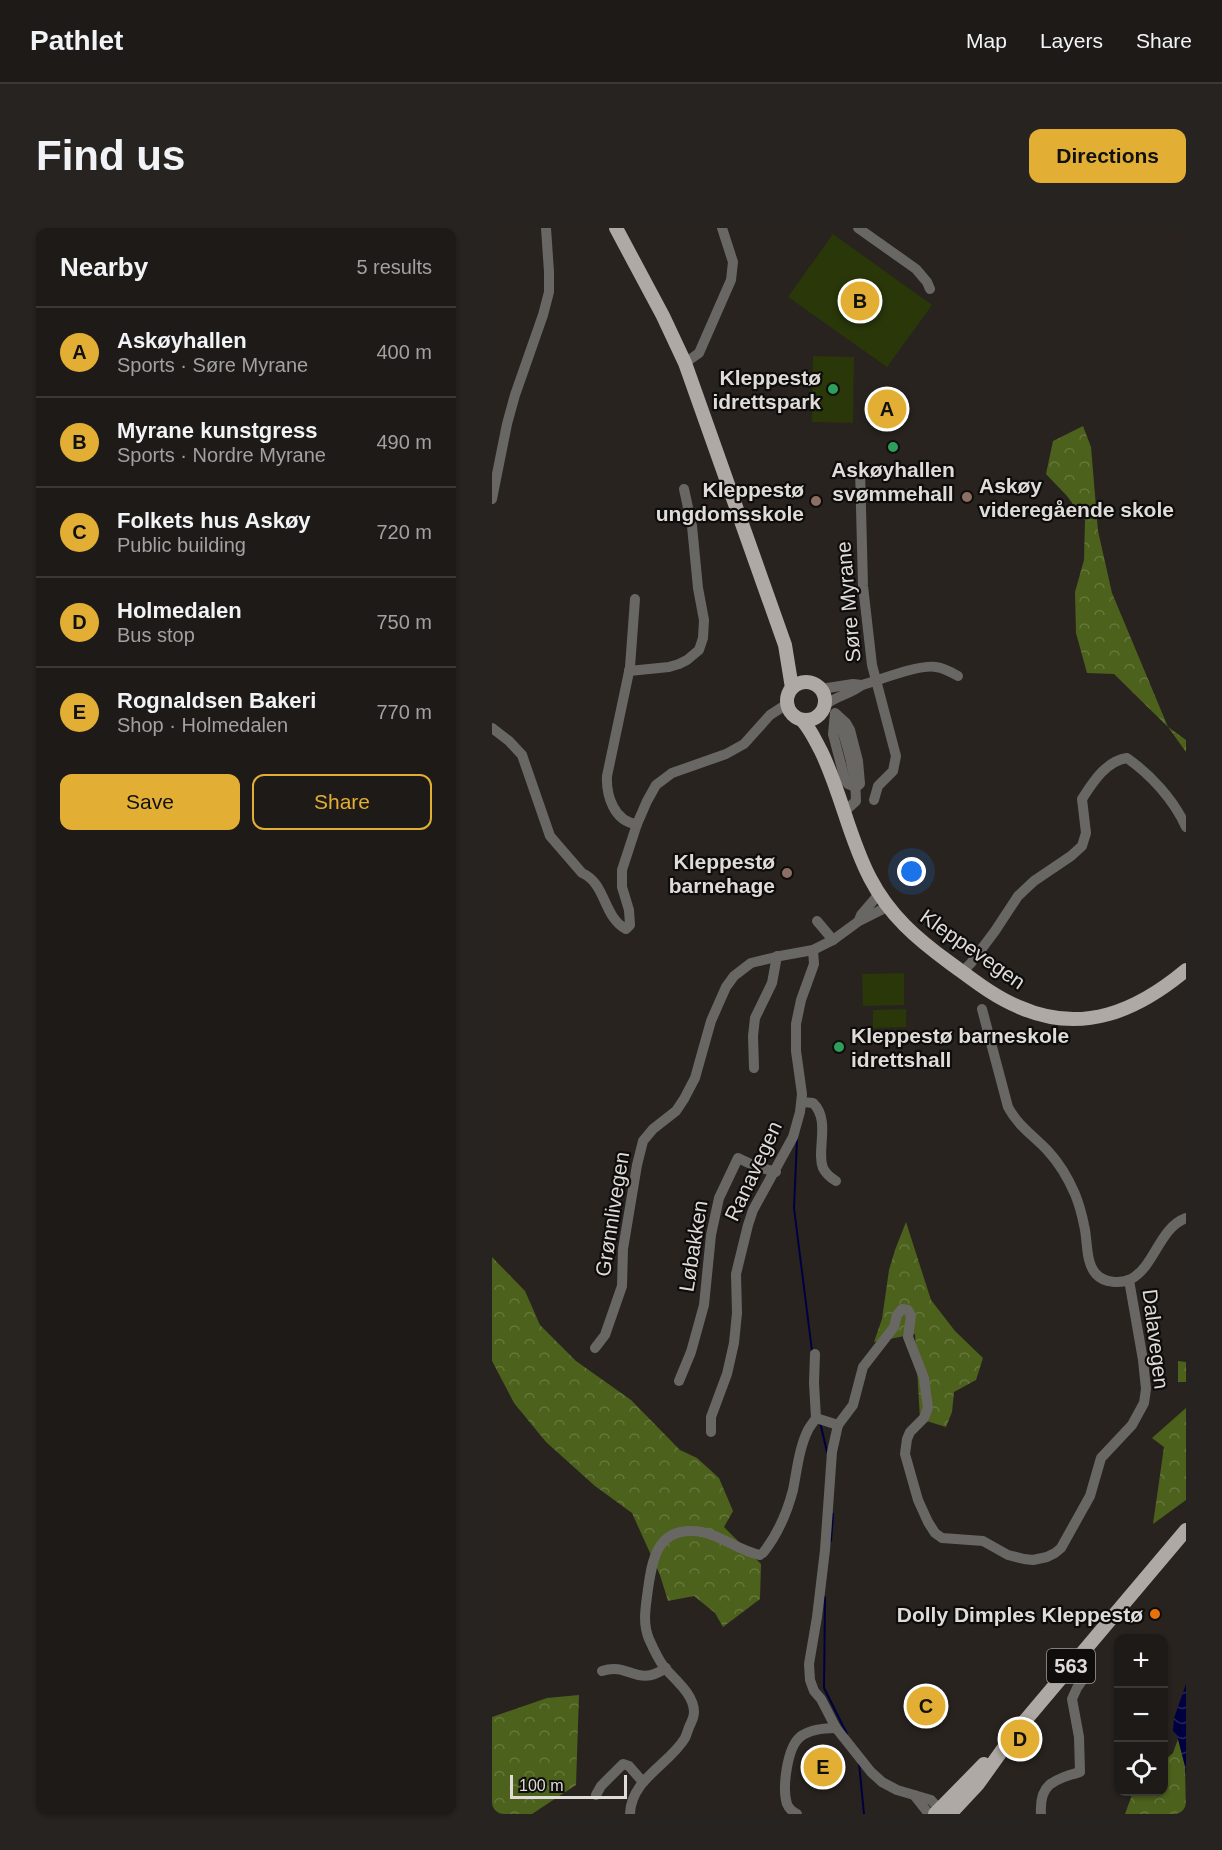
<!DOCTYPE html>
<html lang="en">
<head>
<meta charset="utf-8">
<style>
  body { margin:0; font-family:Arial,sans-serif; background:#262320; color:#f1f3f6 }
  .controls { position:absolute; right:18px; bottom:18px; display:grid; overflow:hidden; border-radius:12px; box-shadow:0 2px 4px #0004 }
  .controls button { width:54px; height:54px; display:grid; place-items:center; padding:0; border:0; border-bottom:2px solid #3c3836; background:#1e1a17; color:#f1f3f6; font:30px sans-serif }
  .scale { position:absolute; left:18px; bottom:15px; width:117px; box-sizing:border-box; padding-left:6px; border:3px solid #dedbd8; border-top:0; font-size:16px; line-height:21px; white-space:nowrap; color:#dedbd8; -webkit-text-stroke:4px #0f0d0b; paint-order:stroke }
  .you { position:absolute; left:420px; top:644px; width:21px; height:21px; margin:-15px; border:4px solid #fff; border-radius:50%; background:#1a73e8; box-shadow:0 0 0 9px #1a73e833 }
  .badge { display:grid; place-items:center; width:39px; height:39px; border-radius:50%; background:#e2af34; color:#111; font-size:20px; font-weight:700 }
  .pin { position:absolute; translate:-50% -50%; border:3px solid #fff; box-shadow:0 2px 6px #0006 }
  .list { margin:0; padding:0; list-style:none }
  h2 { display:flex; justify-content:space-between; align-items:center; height:78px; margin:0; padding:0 24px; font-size:26px }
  h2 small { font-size:20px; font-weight:400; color:#a1a1a1 }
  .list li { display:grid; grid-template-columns:39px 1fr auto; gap:18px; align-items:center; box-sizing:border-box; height:90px; padding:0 24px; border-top:2px solid #3c3836 }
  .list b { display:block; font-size:22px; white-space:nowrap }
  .list p { margin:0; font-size:20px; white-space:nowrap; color:#a1a1a1 }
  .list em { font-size:20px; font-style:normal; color:#a1a1a1 }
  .actions { display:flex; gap:12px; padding:18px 24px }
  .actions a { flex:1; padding:14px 0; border:2px solid #e2af34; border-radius:12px; text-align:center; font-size:21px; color:#e2af34 }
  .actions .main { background:#e2af34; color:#111 }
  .icon { flex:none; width:33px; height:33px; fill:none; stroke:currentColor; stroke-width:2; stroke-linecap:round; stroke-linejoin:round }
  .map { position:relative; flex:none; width:694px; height:1586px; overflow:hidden; border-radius:12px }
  header { display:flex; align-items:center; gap:36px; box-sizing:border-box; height:84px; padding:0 30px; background:#1e1a17; border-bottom:2px solid #3c3836 }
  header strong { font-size:28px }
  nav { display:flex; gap:33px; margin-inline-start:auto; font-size:21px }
  .intro { display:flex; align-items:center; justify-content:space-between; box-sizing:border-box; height:144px; padding:0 36px }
  h1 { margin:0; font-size:42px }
  .button { padding:15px 27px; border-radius:12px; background:#e2af34; color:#111; font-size:21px; font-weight:700 }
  main { display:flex; gap:36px; padding:0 36px }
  aside { flex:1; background:#1e1a17; border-radius:12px; box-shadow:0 2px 4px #0004 }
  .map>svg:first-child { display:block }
  .forest { fill:url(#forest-crowns) }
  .park { fill:#293709 }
  .water { fill:url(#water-waves) }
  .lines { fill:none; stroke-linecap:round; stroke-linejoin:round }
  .stream { stroke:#000040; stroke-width:2 }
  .minor { stroke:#696764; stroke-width:10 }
  .major { stroke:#afa9a5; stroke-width:14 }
  .leisure-dot { fill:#2e9e5b; stroke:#0f0d0b; stroke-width:2 }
  .education-dot { fill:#8d6e63; stroke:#0f0d0b; stroke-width:2 }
  .food-dot { fill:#e8710a; stroke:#0f0d0b; stroke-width:2 }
  .labels { text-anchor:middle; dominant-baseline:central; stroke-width:4.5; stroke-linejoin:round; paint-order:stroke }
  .shield { fill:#0f0d0b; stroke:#a09d9a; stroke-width:1.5 }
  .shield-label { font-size:20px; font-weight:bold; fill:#dedbd8 }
  .poi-label { font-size:21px; font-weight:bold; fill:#dedbd8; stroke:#0f0d0b; text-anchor:end }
  .street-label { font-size:21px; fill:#dedbd8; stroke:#0f0d0b }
</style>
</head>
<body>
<header>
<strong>Pathlet</strong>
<nav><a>Map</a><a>Layers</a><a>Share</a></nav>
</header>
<div class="intro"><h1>Find us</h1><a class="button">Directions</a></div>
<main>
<aside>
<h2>Nearby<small>5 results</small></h2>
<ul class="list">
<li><span class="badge">A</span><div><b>Askøyhallen</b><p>Sports · Søre Myrane</p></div><em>400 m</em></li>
<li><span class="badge">B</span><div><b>Myrane kunstgress</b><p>Sports · Nordre Myrane</p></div><em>490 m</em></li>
<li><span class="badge">C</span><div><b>Folkets hus Askøy</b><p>Public building</p></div><em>720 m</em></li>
<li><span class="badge">D</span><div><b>Holmedalen</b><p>Bus stop</p></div><em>750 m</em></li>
<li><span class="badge">E</span><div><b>Rognaldsen Bakeri</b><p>Shop · Holmedalen</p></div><em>770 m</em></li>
</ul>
<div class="actions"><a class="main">Save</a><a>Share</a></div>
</aside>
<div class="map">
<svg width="694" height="1586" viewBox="0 0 694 1586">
  <defs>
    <pattern id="forest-crowns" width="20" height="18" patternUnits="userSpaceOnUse" patternTransform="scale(1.5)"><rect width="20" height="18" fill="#4c611c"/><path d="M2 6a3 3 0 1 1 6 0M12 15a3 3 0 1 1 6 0" fill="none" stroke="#65773c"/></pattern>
    <pattern id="water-waves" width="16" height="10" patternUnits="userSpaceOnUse" patternTransform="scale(1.5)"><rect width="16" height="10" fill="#000040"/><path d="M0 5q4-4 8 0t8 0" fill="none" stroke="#25255b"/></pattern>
  </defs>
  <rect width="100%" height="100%" fill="#28231f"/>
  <g class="forest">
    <polygon points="591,198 599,219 606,303 620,365 676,499 694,512 694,524 676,499 622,446 595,445 584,405 583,364 592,332 593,292 575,268 554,246 561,213"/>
    <polygon points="414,994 439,1072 463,1103 491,1130 484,1152 462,1164 460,1184 454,1199 428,1191 423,1106 382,1114 390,1091 397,1042 403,1022"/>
    <polygon points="0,1029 33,1063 48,1097 84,1133 139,1172 188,1222 205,1230 227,1250 241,1283 232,1299 269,1336 268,1371 231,1399 223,1385 202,1368 176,1373 168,1347 140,1285 103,1258 54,1214 22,1175 0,1133"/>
    <polygon points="686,1133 694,1134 694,1154 686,1154"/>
    <polygon points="694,1180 694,1272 661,1296 672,1219 660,1210"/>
    <polygon points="87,1467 84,1557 40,1586 0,1586 0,1489 55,1470"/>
    <polygon points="686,1511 693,1538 694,1586 633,1586 641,1564 672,1564 672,1533 681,1525"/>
  </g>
  <g class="park">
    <polygon points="341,6 440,77 395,139 296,69"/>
    <polygon points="321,128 362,129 361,195 320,194"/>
    <polygon points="412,745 412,777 371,778 370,746"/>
    <polygon points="414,781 414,799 381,800 381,782"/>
  </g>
  <polygon class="water" points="694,1456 694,1548 693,1538 685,1507 681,1503 682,1490"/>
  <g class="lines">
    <g class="stream">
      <polyline points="305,911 302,980 320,1123"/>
      <polyline points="328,1194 335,1224"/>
      <polyline points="339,1313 341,1286"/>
      <polyline points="333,1369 332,1460 355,1506"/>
      <polyline points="367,1535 372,1586"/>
    </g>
    <g class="minor">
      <polyline points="366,0 424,41 435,54 438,61"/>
      <polyline points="193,135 207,125 239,52 241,34 230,0"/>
      <polyline points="368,241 371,358 380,437 404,528 401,543 386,558 382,572"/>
      <polyline points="0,271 15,196 23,167 51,87 57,64 57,44 54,0"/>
      <path d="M143,371L138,439L115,548C114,567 122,594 145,596"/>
      <polyline points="137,443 177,439 187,436 195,432 207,422 211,410 212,392 206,360 200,298 192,261"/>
      <polyline points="329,461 361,456 370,457"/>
      <path d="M333,477C344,468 359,466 370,457C388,452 427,436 444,439C452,440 459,444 466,448"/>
      <polygon points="343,485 354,495 358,502 366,533 368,556 364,559 356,556 353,552 341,506"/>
      <path d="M345,490C355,511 364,550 364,573L352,584"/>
      <path d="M0,500L17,513L30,527L58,608L90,645C114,655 111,689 134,701L138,697L137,682L130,659V642L145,596L155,573L164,557L180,545L234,526L252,516L278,487L295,476"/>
      <polyline points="367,692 369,687 387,666"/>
      <polyline points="325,693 341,712"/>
      <path d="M470,744L479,735L503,703L526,668L542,653L579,628L590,618L594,605L590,571C601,554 614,533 635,530C659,547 682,572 694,599"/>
      <path d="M490,781L516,879C526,898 542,908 556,923C567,935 577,952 583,966C587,976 590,987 592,997C596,1012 593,1034 604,1046C612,1055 629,1056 639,1051C663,1038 667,1000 694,990"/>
      <polyline points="262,840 261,808 263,790 280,755 285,728"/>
      <path d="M310,874L321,875C339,892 324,923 331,940C334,946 339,950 344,953"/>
      <polyline points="103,1120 113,1107 130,1058 131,1021 145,937 151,913 161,901 184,883 192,871 203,850 219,793 234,759 242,748 259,735 288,728 321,722 341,712 367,693 395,679"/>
      <polyline points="323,1126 322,1155 324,1190"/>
      <polyline points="187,1153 199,1124 212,1077 219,1007 227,970 246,930 263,938 284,944"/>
      <polyline points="346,1197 361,1177 371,1139 402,1099 405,1087 410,1081 416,1082 419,1088 416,1109 432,1150 436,1180 432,1190 418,1204 415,1211 413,1226 426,1272 436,1294 443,1305 450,1310 491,1313 516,1327 532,1331 541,1332 555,1329 563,1325 569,1320 598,1268 609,1230 640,1197 652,1175 654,1161 651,1132 637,1052"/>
      <polyline points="219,1204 219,1189 235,1146 242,1115 245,1085 244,1046 256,997 261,982 301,909 308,884 310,866 304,823 304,796 309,772 322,736 321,722"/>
      <path d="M271,1325C286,1306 295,1285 301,1262C305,1242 307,1220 316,1202C318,1198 321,1195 324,1190L346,1197L340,1224L333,1322L325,1389L317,1436L318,1452L322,1463L329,1471L344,1500L379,1544L390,1554L405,1562L439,1572L448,1582L449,1586"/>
      <path d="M110,1443C138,1434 144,1460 174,1440"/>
      <polyline points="104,1567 109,1558 131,1536 137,1538 151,1554"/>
      <polyline points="422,1567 437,1586"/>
      <path d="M138,1586C139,1551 177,1537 193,1510C195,1506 196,1501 198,1497C200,1493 202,1488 202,1484C202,1466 182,1451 172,1439C166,1431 161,1420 157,1411C150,1394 154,1378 156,1361C160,1334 164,1302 200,1303C225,1303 245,1323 268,1327"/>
      <path d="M305,1586C301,1584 297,1581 295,1576C290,1560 295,1520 308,1509C318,1501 332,1500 344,1500"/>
      <path d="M549,1586C547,1556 561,1552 588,1544L587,1509L580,1471L585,1460L596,1444L592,1431"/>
    </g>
    <g class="major">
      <polyline points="124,0 171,88 193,135 293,417 300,460"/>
      <circle cx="314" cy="473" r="19"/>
      <path d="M310,492C319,502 323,512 329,523C349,564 357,610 378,650C397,687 425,711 458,735C480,751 502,769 527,779C590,807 645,783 694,742"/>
      <polyline points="443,1586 492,1536"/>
      <polyline points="458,1586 486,1556 521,1507 694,1302"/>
    </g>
  </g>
  <g class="leisure-dot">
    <circle cx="341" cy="161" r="6"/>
    <circle cx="401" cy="219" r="6"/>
    <circle cx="347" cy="819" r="6"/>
  </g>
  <g class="education-dot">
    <circle cx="475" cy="269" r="6"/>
    <circle cx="324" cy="273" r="6"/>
    <circle cx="295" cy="645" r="6"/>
  </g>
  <circle class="food-dot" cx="663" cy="1386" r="6"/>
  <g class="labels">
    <rect class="shield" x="555" y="1421" width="48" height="34" rx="4.5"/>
    <g class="shield-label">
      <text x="579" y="1438">563</text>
    </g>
    <g class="poi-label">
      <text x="329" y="149">Kleppestø<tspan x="329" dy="24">idrettspark</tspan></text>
      <text x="401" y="241" text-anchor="middle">Askøyhallen<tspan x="401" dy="24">svømmehall</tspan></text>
      <text x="487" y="257" text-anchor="start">Askøy<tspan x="487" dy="24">videregående skole</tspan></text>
      <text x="312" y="261">Kleppestø<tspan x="312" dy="24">ungdomsskole</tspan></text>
      <text x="283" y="633">Kleppestø<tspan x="283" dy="24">barnehage</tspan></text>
      <text x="359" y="807" text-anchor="start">Kleppestø barneskole<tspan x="359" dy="24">idrettshall</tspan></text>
      <text x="651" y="1386">Dolly Dimples Kleppestø</text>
    </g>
    <g class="street-label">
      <text transform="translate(356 374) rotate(-95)">Søre Myrane</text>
      <text transform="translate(481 721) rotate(35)">Kleppevegen</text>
      <text transform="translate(261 943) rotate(-65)">Ranavegen</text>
      <text transform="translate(120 986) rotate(-81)">Grønnlivegen</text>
      <text transform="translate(201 1018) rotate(-81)">Løbakken</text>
      <text transform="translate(664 1111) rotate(83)">Dalavegen</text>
    </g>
  </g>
</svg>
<div class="controls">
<button>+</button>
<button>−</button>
<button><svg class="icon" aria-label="locate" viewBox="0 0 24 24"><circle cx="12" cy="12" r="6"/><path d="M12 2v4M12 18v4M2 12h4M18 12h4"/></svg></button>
</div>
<div class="scale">100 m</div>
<div class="you"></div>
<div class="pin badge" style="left:395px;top:181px">A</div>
<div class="pin badge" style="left:368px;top:73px">B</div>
<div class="pin badge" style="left:434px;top:1478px">C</div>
<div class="pin badge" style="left:528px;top:1511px">D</div>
<div class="pin badge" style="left:331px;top:1539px">E</div>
</div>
</main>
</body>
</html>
